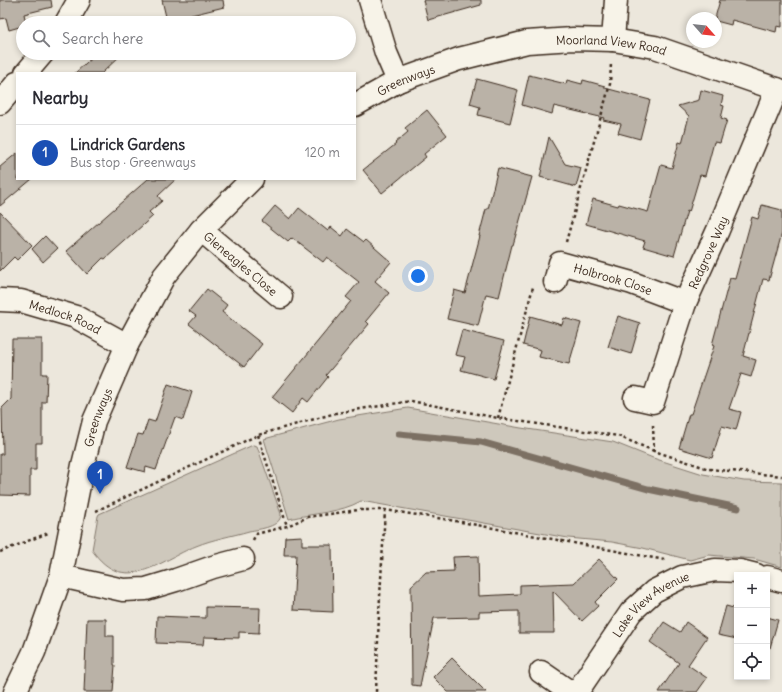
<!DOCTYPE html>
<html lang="en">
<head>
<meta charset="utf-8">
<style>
  body { margin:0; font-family:Delius,sans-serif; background:#f7f7f7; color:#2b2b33 }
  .controls { position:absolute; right:12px; bottom:12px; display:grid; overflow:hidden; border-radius:0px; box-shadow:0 2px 6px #0003 }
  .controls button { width:36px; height:36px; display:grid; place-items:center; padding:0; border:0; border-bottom:1px solid #e1e1e2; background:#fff; color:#2b2b33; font:20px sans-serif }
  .compass { position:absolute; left:686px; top:12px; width:36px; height:36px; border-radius:50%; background:#fff; box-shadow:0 2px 6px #0003; rotate:117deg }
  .you { position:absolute; left:418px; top:276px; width:14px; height:14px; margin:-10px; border:3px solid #fff; border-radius:50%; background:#1a73e8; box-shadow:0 0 0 6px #1a73e833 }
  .badge { display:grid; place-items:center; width:26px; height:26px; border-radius:50%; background:#db2777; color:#fff; font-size:13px; font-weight:700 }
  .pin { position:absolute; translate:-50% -33px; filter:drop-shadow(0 1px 2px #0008) }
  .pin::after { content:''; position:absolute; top:21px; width:14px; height:12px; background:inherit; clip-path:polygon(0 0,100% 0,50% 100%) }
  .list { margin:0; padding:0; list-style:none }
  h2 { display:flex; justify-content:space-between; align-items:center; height:52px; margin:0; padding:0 16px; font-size:17px }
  h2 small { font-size:13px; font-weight:400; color:#7c7c81 }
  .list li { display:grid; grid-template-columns:26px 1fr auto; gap:12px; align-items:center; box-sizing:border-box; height:56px; padding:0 16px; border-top:1px solid #e1e1e2 }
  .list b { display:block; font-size:15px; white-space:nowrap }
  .list p { margin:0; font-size:13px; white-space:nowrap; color:#7c7c81 }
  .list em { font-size:13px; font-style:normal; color:#7c7c81 }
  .icon { flex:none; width:22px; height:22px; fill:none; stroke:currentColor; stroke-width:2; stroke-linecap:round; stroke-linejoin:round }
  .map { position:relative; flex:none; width:782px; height:692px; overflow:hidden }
  .search { position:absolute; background:#fff; box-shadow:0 2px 6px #0003; left:16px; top:16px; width:340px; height:44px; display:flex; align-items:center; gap:10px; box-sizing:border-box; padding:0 14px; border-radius:22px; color:#7c7c81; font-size:15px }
  .panel { position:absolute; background:#fff; box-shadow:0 2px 6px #0003; left:16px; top:72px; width:340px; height:108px; border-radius:0px }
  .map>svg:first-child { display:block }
  .green { fill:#cec8bc; stroke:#84796d }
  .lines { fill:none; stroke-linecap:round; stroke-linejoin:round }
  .stream { stroke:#7c7064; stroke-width:7 }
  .building { fill:#bab2a7; stroke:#3b2a1e }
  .minor-casing { stroke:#3b2a1e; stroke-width:25 }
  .path { stroke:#3b2a1e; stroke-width:2.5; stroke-dasharray:3 3; stroke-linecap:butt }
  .minor { stroke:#f7f3e8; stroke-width:22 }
  .labels { text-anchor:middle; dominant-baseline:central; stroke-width:3.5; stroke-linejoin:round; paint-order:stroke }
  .street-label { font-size:12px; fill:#3b2a1e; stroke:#f7f3e8 }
</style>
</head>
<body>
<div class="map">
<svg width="782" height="692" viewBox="0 0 782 692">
  <rect width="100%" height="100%" fill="#ece7dc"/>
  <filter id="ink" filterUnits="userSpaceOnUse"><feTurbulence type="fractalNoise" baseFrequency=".025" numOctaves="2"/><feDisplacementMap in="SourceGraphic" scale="8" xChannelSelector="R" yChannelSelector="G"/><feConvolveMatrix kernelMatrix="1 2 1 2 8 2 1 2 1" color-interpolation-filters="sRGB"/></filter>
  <g filter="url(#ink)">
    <g class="green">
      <path d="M408,408L521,428L613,442L653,458L703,474L744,481L782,482V567L754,559L709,555L690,560L643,548L612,542L568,538L361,501C340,513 313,513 289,519L264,439L339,419Z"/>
      <path d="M253,445L257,446L281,514C281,527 260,529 249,531C232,536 213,539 196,546C159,561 124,596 92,550L98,516L99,514Z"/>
    </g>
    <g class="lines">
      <polyline class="stream" points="399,434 481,442 648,489 738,508"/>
    </g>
    <g class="building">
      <polygon points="0,0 51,0 52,7 24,14 26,23 23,23 23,26 9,30 6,18 0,19"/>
      <polygon points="162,0 223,0 224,7 167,21"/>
      <polygon points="423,0 481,0 481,5 428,20"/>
      <polygon points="720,0 782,0 782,27 777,26 776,32 732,20 731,25 716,21 715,18"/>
      <polygon points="97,53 123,53 102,73 75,73"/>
      <polygon points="529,75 566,84 567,80 582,84 583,80 605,86 605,88 650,100 640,139 618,133 621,124 603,120 604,118 554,106 552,114 522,105"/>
      <polygon points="477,79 518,90 510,123 478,115 480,107 470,104"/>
      <polygon points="701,90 723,96 721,105 724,106 721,118 727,120 720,143 714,142 705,176 700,175 689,212 687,211 674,256 643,247 645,241 586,224 593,199 618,206 619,204 648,212 661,165 672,168 679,142 682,143 689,116 678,106 699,100"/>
      <polygon points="427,110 447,135 424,154 426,157 382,193 363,170 396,144 395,143 408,132 405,128"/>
      <polygon points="549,137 565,164 581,168 576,187 540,177"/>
      <polygon points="17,153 17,179 32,179 0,206 0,167"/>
      <polygon points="498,168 532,177 513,245 512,245 499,297 486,294 478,326 447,319 454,290 465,293 480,236 479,236 486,209 488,209"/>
      <polygon points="148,179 176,179 158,196 162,201 149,212 153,216 105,259 103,258 87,274 66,251"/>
      <polygon points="762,205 782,210 782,233 769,280 763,279 743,356 756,360 751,377 741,374 729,409 741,412 736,430 722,426 712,458 679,448 689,414 691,414 714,346 712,345 730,278 735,279 752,217 758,219"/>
      <polygon points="275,206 290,219 299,208 328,231 331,227 342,236 347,229 364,242 366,240 391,262 375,281 389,293 366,321 369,324 326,375 328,377 308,402 303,398 292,413 272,397 351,301 346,297 359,282 327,257 323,262 292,238 288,242 262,221"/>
      <polygon points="0,212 32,245 17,260 14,257 0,271"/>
      <polygon points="45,236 57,249 43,262 32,249"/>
      <polygon points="207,289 227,305 222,312 262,344 244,367 189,324 196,316 189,311"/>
      <polygon points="530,316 562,325 564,318 581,323 569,364 539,357 541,350 523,345"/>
      <polygon points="618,316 640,323 631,354 608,347"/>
      <polygon points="462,330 504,341 494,379 461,370 465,357 455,355"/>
      <polygon points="12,339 42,339 42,374 47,374 46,402 42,402 42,443 36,443 36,470 30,470 30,496 0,495 0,454 3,454 2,408 11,399"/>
      <polygon points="168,384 192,392 183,420 175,417 156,470 146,467 145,472 127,467 138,434 143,435 148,420 155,422"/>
      <polygon points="302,536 302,545 332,545 333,612 293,610 296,555 284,555 285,537"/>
      <polygon points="478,556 479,596 520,594 520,585 574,583 599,559 618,579 595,602 598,606 582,621 553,591 554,633 519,633 519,611 479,612 479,617 434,618 420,686 412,685 411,586 426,572 454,571 453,557"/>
      <polygon points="726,606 737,609 737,639 718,635"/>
      <polygon points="206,607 260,608 259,633 239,632 239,638 204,637 203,645 156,643 157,616 206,618"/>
      <polygon points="767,617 778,620 770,648 767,647"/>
      <polygon points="87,619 106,619 106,636 114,636 114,665 115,665 113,692 84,692"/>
      <polygon points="664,622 680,632 686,622 707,637 688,665 707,678 697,692 659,692 679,663 650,642"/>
      <polygon points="452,658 486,692 448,692 433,677"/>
    </g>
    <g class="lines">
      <g class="minor-casing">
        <g id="minor">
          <polyline points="370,0 386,53 398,81"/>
          <polyline points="66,23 79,0"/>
          <polyline points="613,40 616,0"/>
          <polyline points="26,73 43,53"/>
          <polyline points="0,103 17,83"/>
          <path id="s1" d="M355,105L398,81L459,59L527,42L573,39L613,40L655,47L782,91"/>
          <path id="s2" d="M201,230L281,297"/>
          <path id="s3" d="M555,282L560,263L632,283L685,303"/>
          <path id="s4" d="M0,300L21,301L76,317L127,345"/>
          <path id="s5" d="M635,398L653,402L685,303L718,230L777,89"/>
          <polyline points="61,576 123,590 146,589 176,580 213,567 243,559"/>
          <polyline points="767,577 782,581"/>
          <polyline points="541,672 570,692"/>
          <path id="s6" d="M15,692L34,652L61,576L83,465L94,421L127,345L164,276L201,230L252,179"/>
          <path id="s7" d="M577,692L631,612L654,591L682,577L715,570L740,571L756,575"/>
        </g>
      </g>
      <g class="path">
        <polyline points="566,242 610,84 611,63"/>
        <polyline points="498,418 533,287"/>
        <polyline points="653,425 654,451 709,469 782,476"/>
        <polyline points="258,435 287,526"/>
        <polyline points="96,511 258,435 336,413 411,401 498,418 618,436 654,451"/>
        <polyline points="253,540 256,534 287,526 308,517 358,510 385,510 450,520 665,560"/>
        <polyline points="0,552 48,533"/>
        <polyline points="376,692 379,614 385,510"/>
      </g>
      <use href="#minor" class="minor"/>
    </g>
  </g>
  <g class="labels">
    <g class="street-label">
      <text stroke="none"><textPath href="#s1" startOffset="269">Moorland View Road</textPath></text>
      <text stroke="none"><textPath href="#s1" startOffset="57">Greenways</textPath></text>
      <text stroke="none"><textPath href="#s5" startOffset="178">Redgrove Way</textPath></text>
      <text stroke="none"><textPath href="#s2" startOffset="52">Gleneagles Close</textPath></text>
      <text stroke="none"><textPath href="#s3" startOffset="75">Holbrook Close</textPath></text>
      <text stroke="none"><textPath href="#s4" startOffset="68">Medlock Road</textPath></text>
      <text stroke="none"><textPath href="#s6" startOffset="288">Greenways</textPath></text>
      <text stroke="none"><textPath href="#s7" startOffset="117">Lake View Avenue</textPath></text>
    </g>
  </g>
</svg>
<div class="controls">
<button>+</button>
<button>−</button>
<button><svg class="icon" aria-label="locate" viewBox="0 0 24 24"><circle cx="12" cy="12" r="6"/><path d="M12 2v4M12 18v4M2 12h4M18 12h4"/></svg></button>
</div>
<svg class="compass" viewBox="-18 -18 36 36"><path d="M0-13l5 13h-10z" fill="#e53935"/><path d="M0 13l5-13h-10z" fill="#7c7c81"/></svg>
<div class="you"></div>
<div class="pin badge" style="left:100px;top:494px;background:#1a4fb4">1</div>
<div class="search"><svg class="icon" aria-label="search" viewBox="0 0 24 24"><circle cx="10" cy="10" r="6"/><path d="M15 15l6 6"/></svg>Search here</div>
<section class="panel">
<h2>Nearby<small></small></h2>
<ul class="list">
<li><span class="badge" style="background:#1a4fb4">1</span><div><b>Lindrick Gardens</b><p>Bus stop · Greenways</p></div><em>120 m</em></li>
</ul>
</section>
</div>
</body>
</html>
